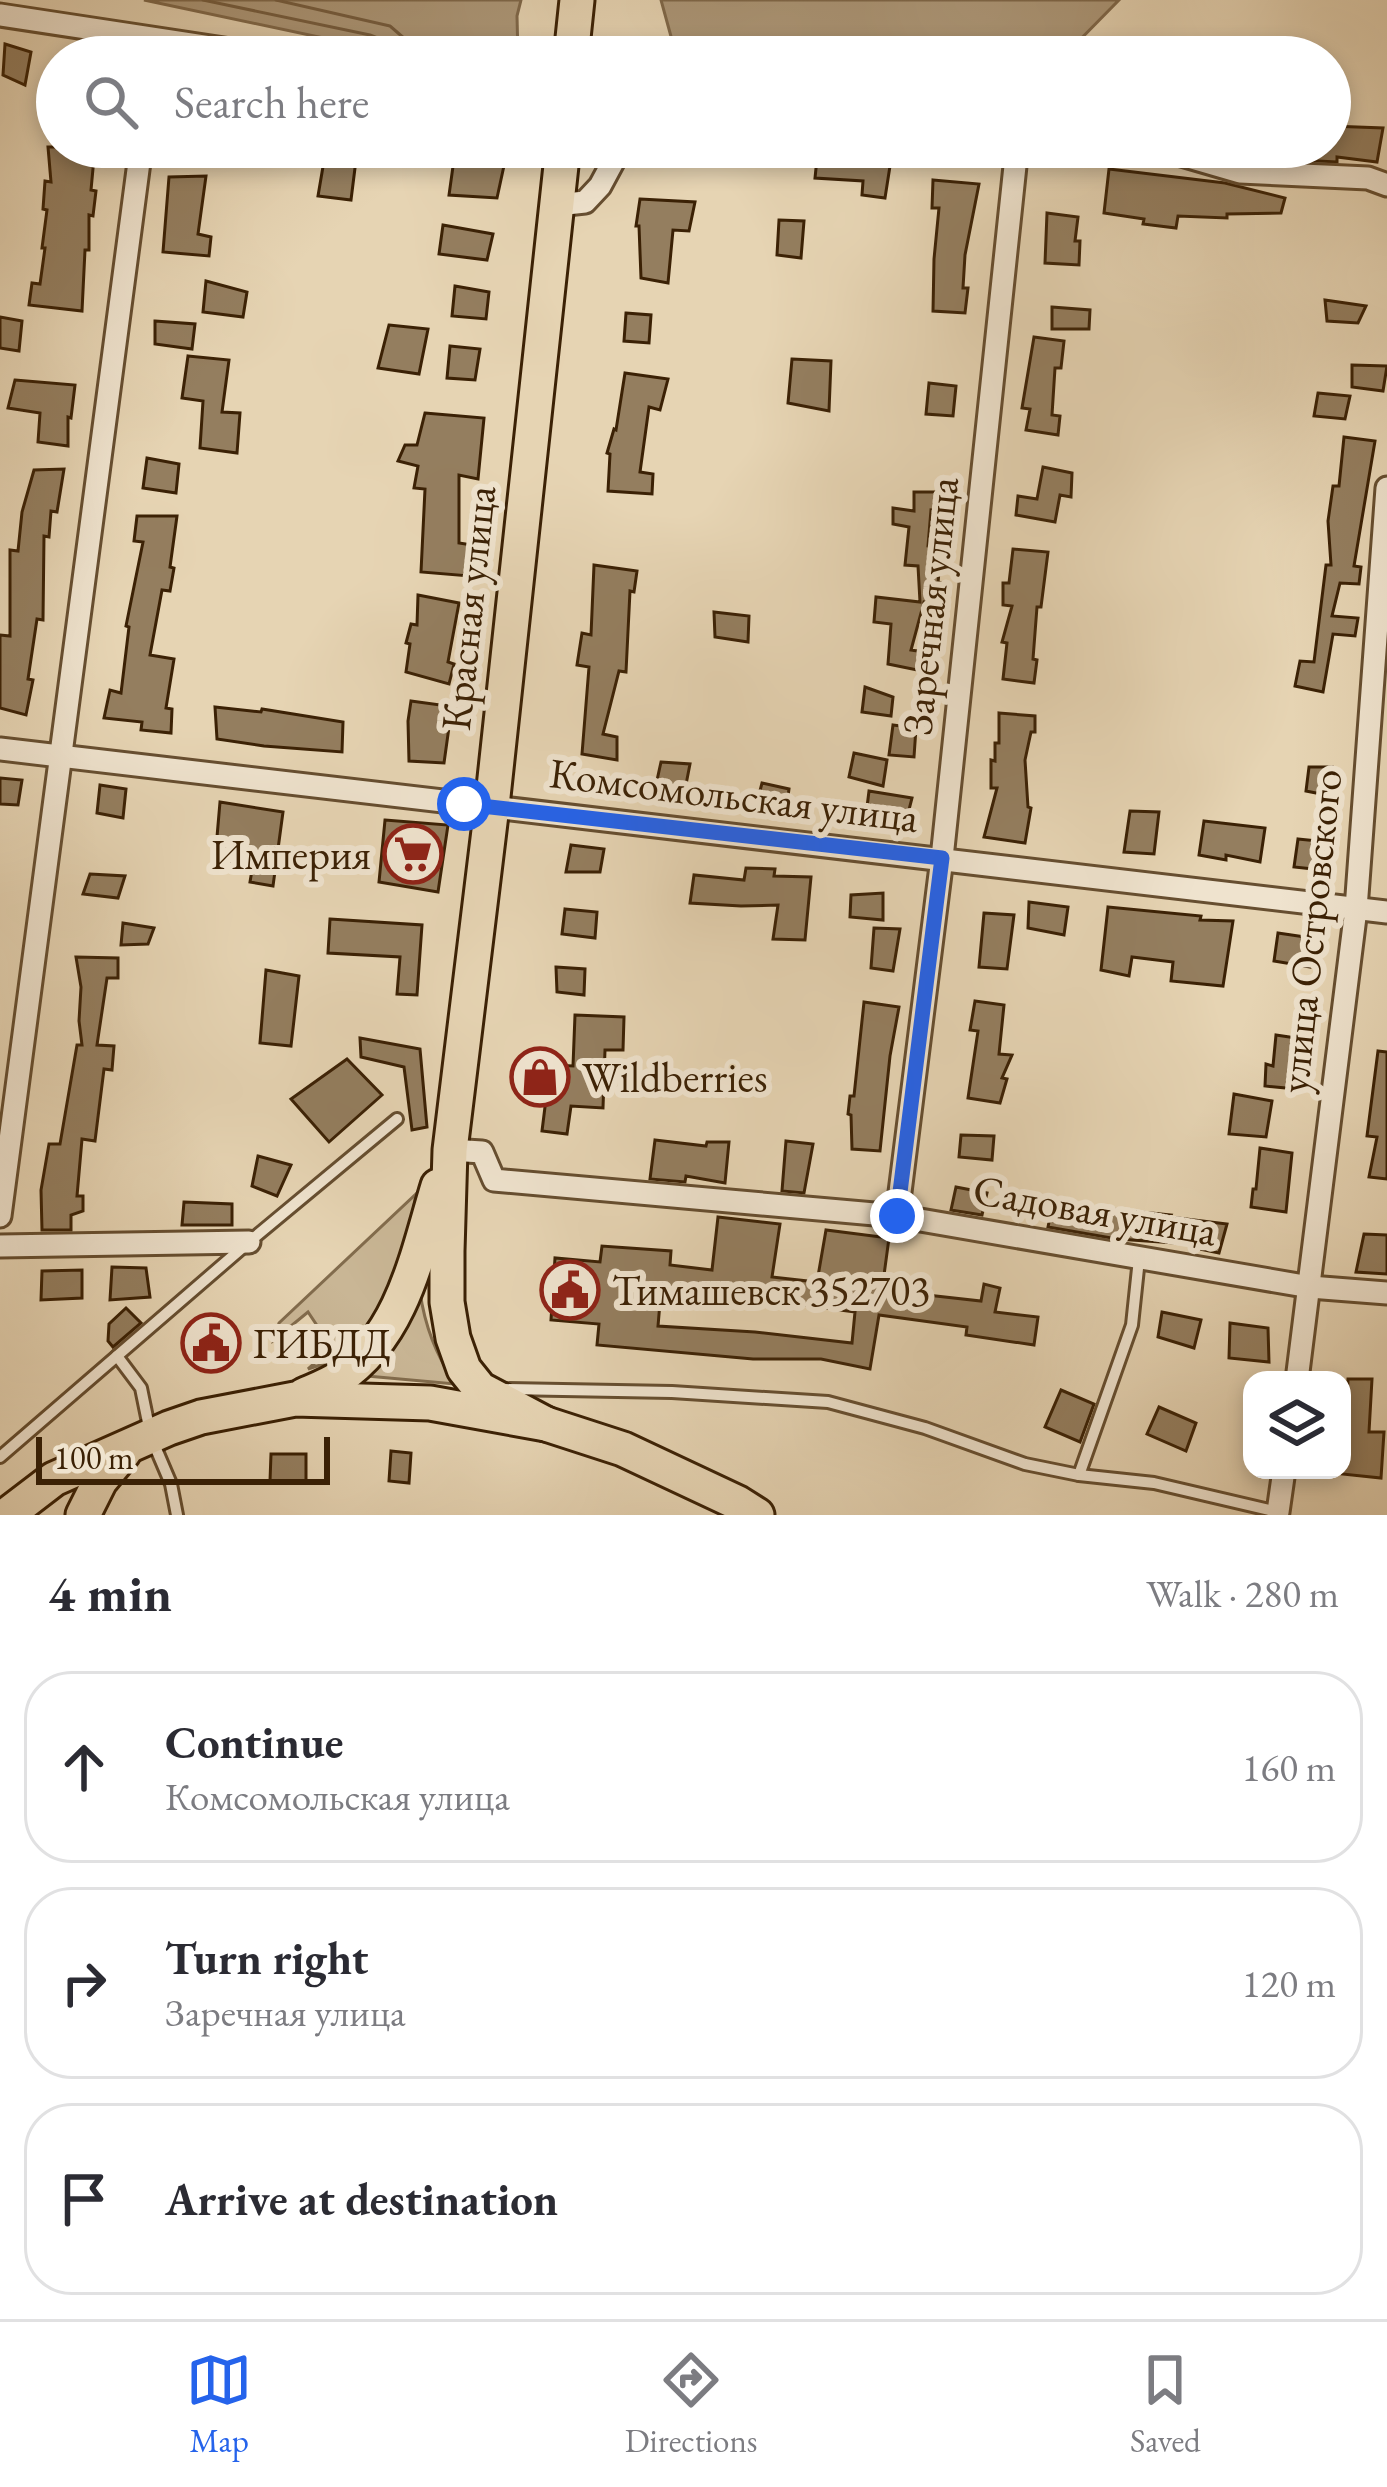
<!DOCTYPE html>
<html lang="en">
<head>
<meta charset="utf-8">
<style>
  body { margin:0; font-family:"EB Garamond",serif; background:#f7f7f7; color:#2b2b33 }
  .controls { position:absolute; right:36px; bottom:36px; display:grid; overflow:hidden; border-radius:24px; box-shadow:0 6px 18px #0003 }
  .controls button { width:108px; height:108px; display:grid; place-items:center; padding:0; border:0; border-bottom:3px solid #e1e1e2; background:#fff; color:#2b2b33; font:60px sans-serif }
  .scale { position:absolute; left:36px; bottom:30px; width:294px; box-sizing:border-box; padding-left:12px; border:6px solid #3b2105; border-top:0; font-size:33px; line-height:42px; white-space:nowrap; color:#3b2105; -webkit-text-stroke:9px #efe3ce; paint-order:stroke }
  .stop { position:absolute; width:36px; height:36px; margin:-27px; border:9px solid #2563eb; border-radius:50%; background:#fff }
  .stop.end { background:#2563eb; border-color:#fff; box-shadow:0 3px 12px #0008 }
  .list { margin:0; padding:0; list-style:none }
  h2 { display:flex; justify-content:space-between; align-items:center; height:156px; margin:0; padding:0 48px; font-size:51px }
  h2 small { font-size:39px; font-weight:400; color:#7c7c81 }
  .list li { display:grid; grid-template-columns:78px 1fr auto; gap:36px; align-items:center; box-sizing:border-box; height:192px; margin:0 24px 24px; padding:0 24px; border:3px solid #e1e1e2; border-radius:48px }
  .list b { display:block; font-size:45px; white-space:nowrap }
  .list p { margin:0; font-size:39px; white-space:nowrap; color:#7c7c81 }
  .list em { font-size:39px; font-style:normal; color:#7c7c81 }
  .icon { flex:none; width:66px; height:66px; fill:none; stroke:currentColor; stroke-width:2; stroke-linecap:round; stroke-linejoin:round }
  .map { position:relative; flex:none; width:1387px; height:1515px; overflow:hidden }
  .search { position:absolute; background:#fff; box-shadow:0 6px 18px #0003; left:36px; right:36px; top:36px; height:132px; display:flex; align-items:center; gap:30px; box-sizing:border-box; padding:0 42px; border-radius:66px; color:#7c7c81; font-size:45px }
  .sheet { height:804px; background:#fff }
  nav { display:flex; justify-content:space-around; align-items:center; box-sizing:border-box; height:168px; border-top:3px solid #e1e1e2; background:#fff; font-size:33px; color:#7c7c81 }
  nav a { display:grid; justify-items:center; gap:6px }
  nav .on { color:#2563eb }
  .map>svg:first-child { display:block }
  .green { fill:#c9b695; stroke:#826c4d; stroke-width:3 }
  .water { fill:#ac9778; stroke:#7f684a; stroke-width:3 }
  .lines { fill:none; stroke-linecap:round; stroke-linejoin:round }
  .shore { stroke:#745c3e; stroke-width:3 }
  .building { fill:#947e5f; stroke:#3b2105; stroke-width:3; fill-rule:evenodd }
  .lane-casing { stroke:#664e30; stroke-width:16 }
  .street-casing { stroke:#664e30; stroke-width:27 }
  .primary-casing { stroke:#3b2105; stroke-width:39 }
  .lane { stroke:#efe3ce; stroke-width:10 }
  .street { stroke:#efe3ce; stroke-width:21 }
  .primary { stroke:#e6d4b3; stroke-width:33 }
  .route { stroke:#2563eb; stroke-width:15 }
  .labels { text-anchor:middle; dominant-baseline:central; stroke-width:12; stroke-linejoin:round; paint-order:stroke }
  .street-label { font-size:42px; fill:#3b2105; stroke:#efe3ce }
  .poi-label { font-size:42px; fill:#3b2105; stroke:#efe3ce; text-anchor:start }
</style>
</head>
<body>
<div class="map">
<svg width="1387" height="1515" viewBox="0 0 1387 1515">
  <rect width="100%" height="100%" fill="#e6d4b3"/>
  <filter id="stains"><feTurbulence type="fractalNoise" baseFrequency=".00167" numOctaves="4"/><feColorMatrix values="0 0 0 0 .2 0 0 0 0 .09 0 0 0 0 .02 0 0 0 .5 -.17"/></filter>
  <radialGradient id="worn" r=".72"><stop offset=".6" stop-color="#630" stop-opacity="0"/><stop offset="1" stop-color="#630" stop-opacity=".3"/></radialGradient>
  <g class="green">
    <polygon points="416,1194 407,1245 377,1314 348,1350 330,1362 308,1369 332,1348 308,1312 274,1340 279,1323"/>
    <path d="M420,1292C425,1327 436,1354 455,1384L367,1376C392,1350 408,1326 420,1292Z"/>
  </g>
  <g class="water">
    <polygon points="144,0 521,0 517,16 518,57 398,57 366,47"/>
    <polygon points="661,0 1119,0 1063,57 683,57 675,51"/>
  </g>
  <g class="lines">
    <g class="shore">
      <polyline points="203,0 370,35 390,43 394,57"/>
      <polyline points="276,0 390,26 405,39 409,57"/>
    </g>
  </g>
  <g class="building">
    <polygon points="5,44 31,52 25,85 3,75"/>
    <polygon points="1330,126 1383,128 1377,162 1337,157 1337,162 1278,159 1279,147 1330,147"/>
    <polygon points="48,147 95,147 91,190 96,191 93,216 89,215 89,250 85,250 82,311 29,305 32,283 40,284 45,248 42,248 47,210 43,209 45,181 51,182"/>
    <polygon points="326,149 357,152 351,200 318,196"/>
    <polygon points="818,149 844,149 843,162 890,166 885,198 862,195 863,181 815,178"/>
    <polygon points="455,152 505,161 497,198 449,195"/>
    <polygon points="1109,169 1225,183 1285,198 1281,213 1227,214 1227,218 1178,216 1176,228 1143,224 1144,219 1104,213"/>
    <polygon points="206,176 198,234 211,237 209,256 163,252 169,177"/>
    <polygon points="933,180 979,184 965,255 963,288 968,288 965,313 933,311 934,259 939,208 932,208"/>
    <polygon points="640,199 695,202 689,231 673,230 668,283 641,278 639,226 636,226"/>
    <polygon points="1047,213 1078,217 1075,241 1080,241 1079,265 1045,263"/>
    <polygon points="779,220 804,221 801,258 777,255"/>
    <polygon points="443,225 493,234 487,260 439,254"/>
    <polygon points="206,281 247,292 243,317 203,312"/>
    <polygon points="455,286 489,292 486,319 452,316"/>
    <polygon points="1325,300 1366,306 1358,323 1327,321"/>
    <polygon points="1052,307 1090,310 1089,329 1052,329"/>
    <polygon points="626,313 651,315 649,343 624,341"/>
    <polygon points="0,317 22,321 19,351 0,348"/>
    <polygon points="155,321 195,324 192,349 155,344"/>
    <polygon points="389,325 428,329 419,374 378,368"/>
    <polygon points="1034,337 1064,341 1061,368 1055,368 1052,415 1060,416 1058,435 1026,430 1030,409 1022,408"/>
    <polygon points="450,346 480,349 475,380 447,378"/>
    <polygon points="188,356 229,360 222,412 240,413 237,453 200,448 203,401 182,398"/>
    <polygon points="792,359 831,361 829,411 788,403"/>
    <polygon points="1352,365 1387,366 1383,391 1352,387"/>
    <polygon points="625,373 668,379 660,410 649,407 640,472 653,474 652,494 608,491 610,454 607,453 614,429 616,430"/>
    <polygon points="15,380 75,385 71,418 68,417 68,446 38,442 40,413 8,408"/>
    <polygon points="929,383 956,386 953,416 926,414"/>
    <polygon points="1318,393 1350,396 1345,419 1314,416"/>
    <polygon points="425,413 484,418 478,479 459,475 459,543 472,545 469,576 421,572 425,489 414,488 418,466 398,461 405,445 417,445"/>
    <polygon points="1344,437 1375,441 1354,566 1361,567 1359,584 1340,583 1332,616 1358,618 1355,636 1333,634 1323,692 1295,686 1300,661 1314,662 1326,565 1331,565 1328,521 1333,486 1339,486"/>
    <polygon points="147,458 179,464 176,493 143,488"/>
    <polygon points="1043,467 1072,473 1071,497 1060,495 1055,522 1016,515 1018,496 1037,499"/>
    <polygon points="64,469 57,512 51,511 49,537 44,536 43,620 37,619 28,679 33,680 26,715 0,708 0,635 10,636 10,550 18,551 22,512 34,470"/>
    <polygon points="914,492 941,492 940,511 931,510 928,546 941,548 938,583 943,583 940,605 924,602 911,650 924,652 922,671 888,664 891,624 874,622 876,597 920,602 918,566 905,565 909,527 893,524 893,508 914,511"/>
    <polygon points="137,516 177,516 170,567 174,568 170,591 162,590 150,655 174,659 166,708 172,709 171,733 141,730 142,722 104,718 110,690 121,693 129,627 126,626 143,542 134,541"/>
    <polygon points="1013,549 1048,552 1041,607 1037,607 1033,659 1037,660 1034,683 1003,679 1007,643 1002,642 1012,606 1003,605 1003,583 1009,583"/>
    <polygon points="594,565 637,571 634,592 630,591 626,672 619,671 603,734 617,737 617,760 582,754 589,667 577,665 582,633 591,635"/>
    <polygon points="418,595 459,603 448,662 454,664 449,684 406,672 410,644 406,643 411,624 417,625"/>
    <polygon points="714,612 749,616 748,642 715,637"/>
    <polygon points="865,687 893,697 891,716 862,712"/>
    <polygon points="411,701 448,706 450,720 444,763 409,761 408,721"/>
    <polygon points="215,707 261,712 262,709 343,722 342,752 264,746 217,739"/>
    <polygon points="999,713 1035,716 1035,732 1031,732 1025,760 1028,807 1031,808 1025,843 984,837 997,788 991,788 991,760 995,761 995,743 999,743"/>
    <polygon points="893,725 916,728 914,757 889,755"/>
    <polygon points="854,753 887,760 883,786 849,777"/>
    <polygon points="661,762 690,764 683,800 654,794"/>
    <polygon points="1309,767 1332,767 1326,795 1306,791"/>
    <polygon points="0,778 22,780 18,805 0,804"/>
    <polygon points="762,783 789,789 786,811 756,806"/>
    <polygon points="100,785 126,789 123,818 97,813"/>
    <polygon points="869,791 912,798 904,829 865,823"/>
    <polygon points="220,802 283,812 273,886 250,882 253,864 215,860"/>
    <polygon points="1130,811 1159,812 1154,854 1124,852"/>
    <polygon points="385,820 448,825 438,892 379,882"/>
    <polygon points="1204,821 1265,828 1260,862 1226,855 1226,860 1199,855"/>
    <polygon points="1298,839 1328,842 1323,870 1294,867"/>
    <polygon points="571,845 604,849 600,872 566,872"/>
    <polygon points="746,868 775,869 774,876 811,877 805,940 773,939 778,905 741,906 690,903 694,875 744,880"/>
    <polygon points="90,874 125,876 118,898 83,894"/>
    <polygon points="883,893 883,920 850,917 851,895"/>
    <polygon points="1029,902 1068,907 1064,935 1028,928"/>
    <polygon points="1108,907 1201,916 1200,920 1233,921 1223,986 1171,981 1173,962 1132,957 1129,976 1101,970"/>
    <polygon points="565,909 597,912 595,938 562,934"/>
    <polygon points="984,913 1014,915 1007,969 979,967"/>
    <polygon points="330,919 422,925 417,995 397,994 400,957 328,953"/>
    <polygon points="123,923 154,928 148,944 121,945"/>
    <polygon points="874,928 900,929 893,971 871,968"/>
    <polygon points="1278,933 1312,938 1310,967 1274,961"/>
    <polygon points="76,957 118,958 118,978 107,978 97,1045 114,1046 112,1070 104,1069 95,1141 82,1139 77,1196 83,1196 83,1211 71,1215 71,1230 42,1230 41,1190 49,1144 60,1144 77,1045 82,1045 79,1021 81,987"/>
    <polygon points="556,967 585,969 584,995 557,992"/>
    <polygon points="266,970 299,976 291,1046 260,1043"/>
    <polygon points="975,1001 1004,1005 999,1054 1012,1055 1002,1078 1007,1079 1000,1103 968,1098 978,1031 970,1030"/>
    <polygon points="864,1002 899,1007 890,1056 880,1151 852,1149 851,1115 848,1114 850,1096 854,1096"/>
    <polygon points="575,1015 624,1017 623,1050 605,1050 603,1108 571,1106 567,1134 542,1131 547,1091 530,1090 532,1064 573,1066"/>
    <polygon points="1276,1035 1303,1039 1297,1089 1265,1086 1266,1064 1273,1066"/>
    <polygon points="360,1038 420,1049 427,1127 412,1130 404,1067 361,1057"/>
    <polygon points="1378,1051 1387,1052 1387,1179 1369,1177 1377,1137 1367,1136"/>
    <polygon points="347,1059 382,1095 329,1142 291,1099"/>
    <polygon points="1234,1094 1272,1101 1266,1137 1229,1134"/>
    <polygon points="961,1135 994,1136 992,1160 959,1157"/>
    <polygon points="655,1140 706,1146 707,1142 729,1142 725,1183 686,1176 685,1182 650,1179"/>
    <polygon points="786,1141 813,1144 804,1193 782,1191"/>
    <polygon points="1260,1148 1292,1153 1286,1212 1251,1207 1253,1189 1256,1189"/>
    <polygon points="258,1156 291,1165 277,1196 252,1186"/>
    <polygon points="956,1187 987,1193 982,1215 951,1210"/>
    <polygon points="184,1202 232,1204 232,1225 182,1225"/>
    <polygon points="1053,1203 1171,1215 1170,1217 1227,1224 1219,1253 1190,1247 1190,1244 1117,1239 1048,1227"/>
    <path d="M718,1217L780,1224L772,1277L817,1282L826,1230L889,1238L882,1290L981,1301L984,1284L1000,1288L995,1312L1038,1317L1034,1345L966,1335L967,1327L879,1315L870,1369L821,1359H753L597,1345L599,1324L551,1320L555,1258L600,1262L602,1246L671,1251L670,1265L712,1270ZM668,1287L855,1312L852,1343L755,1332L658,1326L661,1291H668Z"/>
    <polygon points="1364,1234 1387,1235 1387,1274 1356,1272"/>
    <polygon points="112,1267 146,1268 150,1297 110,1300"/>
    <polygon points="82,1270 82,1298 41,1300 42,1271"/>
    <polygon points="126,1308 141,1323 113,1347 108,1341 109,1324"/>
    <polygon points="1162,1312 1201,1320 1194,1348 1158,1337"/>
    <polygon points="1230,1323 1268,1328 1269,1362 1229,1358"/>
    <polygon points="1348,1379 1372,1379 1369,1432 1384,1432 1381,1478 1342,1474 1342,1430 1346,1430"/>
    <polygon points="1061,1390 1094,1404 1080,1442 1045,1427"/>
    <polygon points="1159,1407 1196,1423 1186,1451 1147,1434"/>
    <polygon points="391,1451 411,1453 409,1483 389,1481"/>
    <polygon points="271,1454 306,1454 306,1481 270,1481"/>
  </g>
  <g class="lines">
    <g class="lane-casing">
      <g id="lane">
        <polyline points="117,1356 141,1388 151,1437 171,1484 177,1515"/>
        <polyline points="501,1389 672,1392 828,1402 925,1428 1025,1464 1079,1475 1154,1483 1278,1512"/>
        <polyline points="0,1457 249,1242 397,1119"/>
        <polyline points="1079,1475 1132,1325 1139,1259"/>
      </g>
    </g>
    <g class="street-casing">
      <g id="street">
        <polyline points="0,15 276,57"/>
        <polyline points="1154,147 1240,172 1368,178 1387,185"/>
        <polyline points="557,205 585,202 600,186 621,147"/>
        <polyline points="0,749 1387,912"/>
        <polyline points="450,1150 482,1152 494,1180 897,1216 1310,1287 1387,1293"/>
        <polyline points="0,1216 141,147"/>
        <polyline points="897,1216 942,858 1017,147"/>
        <polyline points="0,1246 249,1242"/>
        <polyline points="1297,1380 1356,909 1387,488"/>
        <polyline points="1278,1512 1284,1470"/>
      </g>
    </g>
    <g class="primary-casing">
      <g id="primary">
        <polyline points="571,57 577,0"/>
        <path d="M304,1395C315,1390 329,1385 339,1378C403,1335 417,1255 438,1186"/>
        <polyline points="546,1424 480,1389 464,1369 453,1338 447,1302 447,1251 450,1150 492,806 563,147"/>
        <polyline points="7,1515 54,1479 169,1428 201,1417 295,1399 430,1403 546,1424 623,1449 738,1503 757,1515"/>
        <polyline points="83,1515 100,1481 124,1452"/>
      </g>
    </g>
    <use href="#lane" class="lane"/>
    <use href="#street" class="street"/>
    <use href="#primary" class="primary"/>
  </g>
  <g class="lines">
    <polyline class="route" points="464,804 942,858 897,1216"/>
  </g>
  <defs>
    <g id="supermarket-ring" transform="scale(3)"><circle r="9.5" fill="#efe3ce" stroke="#8f2418" stroke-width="1.5"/><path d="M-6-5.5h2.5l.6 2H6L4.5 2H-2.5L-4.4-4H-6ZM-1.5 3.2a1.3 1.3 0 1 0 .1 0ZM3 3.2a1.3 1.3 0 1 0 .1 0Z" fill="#8f2418"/></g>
    <g id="shop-ring" transform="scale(3)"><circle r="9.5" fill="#efe3ce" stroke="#8f2418" stroke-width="1.5"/><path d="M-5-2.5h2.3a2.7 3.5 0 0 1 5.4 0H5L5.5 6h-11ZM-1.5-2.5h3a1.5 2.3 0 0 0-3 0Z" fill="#8f2418"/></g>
    <g id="civic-ring" transform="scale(3)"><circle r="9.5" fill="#efe3ce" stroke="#8f2418" stroke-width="1.5"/><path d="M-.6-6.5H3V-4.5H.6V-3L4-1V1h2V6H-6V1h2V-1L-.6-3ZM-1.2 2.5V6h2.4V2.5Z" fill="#8f2418"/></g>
  </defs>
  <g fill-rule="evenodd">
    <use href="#supermarket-ring" x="413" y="854"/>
    <use href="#shop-ring" x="540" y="1077"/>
    <use href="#civic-ring" x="570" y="1290"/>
    <use href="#civic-ring" x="211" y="1343"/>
  </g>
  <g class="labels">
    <g class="street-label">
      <text transform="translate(930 606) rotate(-84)">Заречная улица</text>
      <text transform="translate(468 608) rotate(-84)">Красная улица</text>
      <text transform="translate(734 795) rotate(7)">Комсомольская улица</text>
      <text transform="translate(1310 931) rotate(-84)">улица Островского</text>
      <text transform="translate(1095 1210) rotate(10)">Садовая улица</text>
    </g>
    <g class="poi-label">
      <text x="371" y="854" text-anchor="end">Империя</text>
      <text x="582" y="1077">Wildberries</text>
      <text x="612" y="1290">Тимашевск 352703</text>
      <text x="253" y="1343">ГИБДД</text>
    </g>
  </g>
  <rect width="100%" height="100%" filter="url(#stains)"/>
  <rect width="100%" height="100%" fill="url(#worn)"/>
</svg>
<div class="controls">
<button><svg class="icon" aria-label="layers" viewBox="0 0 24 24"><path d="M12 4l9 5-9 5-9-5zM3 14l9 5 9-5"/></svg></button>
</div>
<div class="scale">100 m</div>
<div class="stop" style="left:464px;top:804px"></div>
<div class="stop end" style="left:897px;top:1216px"></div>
<div class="search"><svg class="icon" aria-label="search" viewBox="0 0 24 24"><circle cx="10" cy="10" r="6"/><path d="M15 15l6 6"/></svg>Search here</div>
</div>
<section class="sheet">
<h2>4 min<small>Walk · 280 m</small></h2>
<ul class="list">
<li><svg class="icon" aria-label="ahead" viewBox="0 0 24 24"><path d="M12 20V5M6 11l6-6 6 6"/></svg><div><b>Continue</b><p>Комсомольская улица</p></div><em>160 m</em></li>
<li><svg class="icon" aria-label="right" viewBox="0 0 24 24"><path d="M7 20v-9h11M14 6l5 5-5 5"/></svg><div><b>Turn right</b><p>Заречная улица</p></div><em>120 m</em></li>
<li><svg class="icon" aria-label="arrive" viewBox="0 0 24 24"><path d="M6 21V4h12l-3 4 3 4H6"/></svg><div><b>Arrive at destination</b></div></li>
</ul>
</section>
<nav>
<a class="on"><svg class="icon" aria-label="map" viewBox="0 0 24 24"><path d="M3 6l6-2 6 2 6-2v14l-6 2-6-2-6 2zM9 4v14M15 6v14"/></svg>Map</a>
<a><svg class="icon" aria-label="directions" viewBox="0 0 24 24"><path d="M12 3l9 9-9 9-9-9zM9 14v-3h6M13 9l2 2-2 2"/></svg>Directions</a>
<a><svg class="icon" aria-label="saved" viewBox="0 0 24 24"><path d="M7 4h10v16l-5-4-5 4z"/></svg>Saved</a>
</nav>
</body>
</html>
